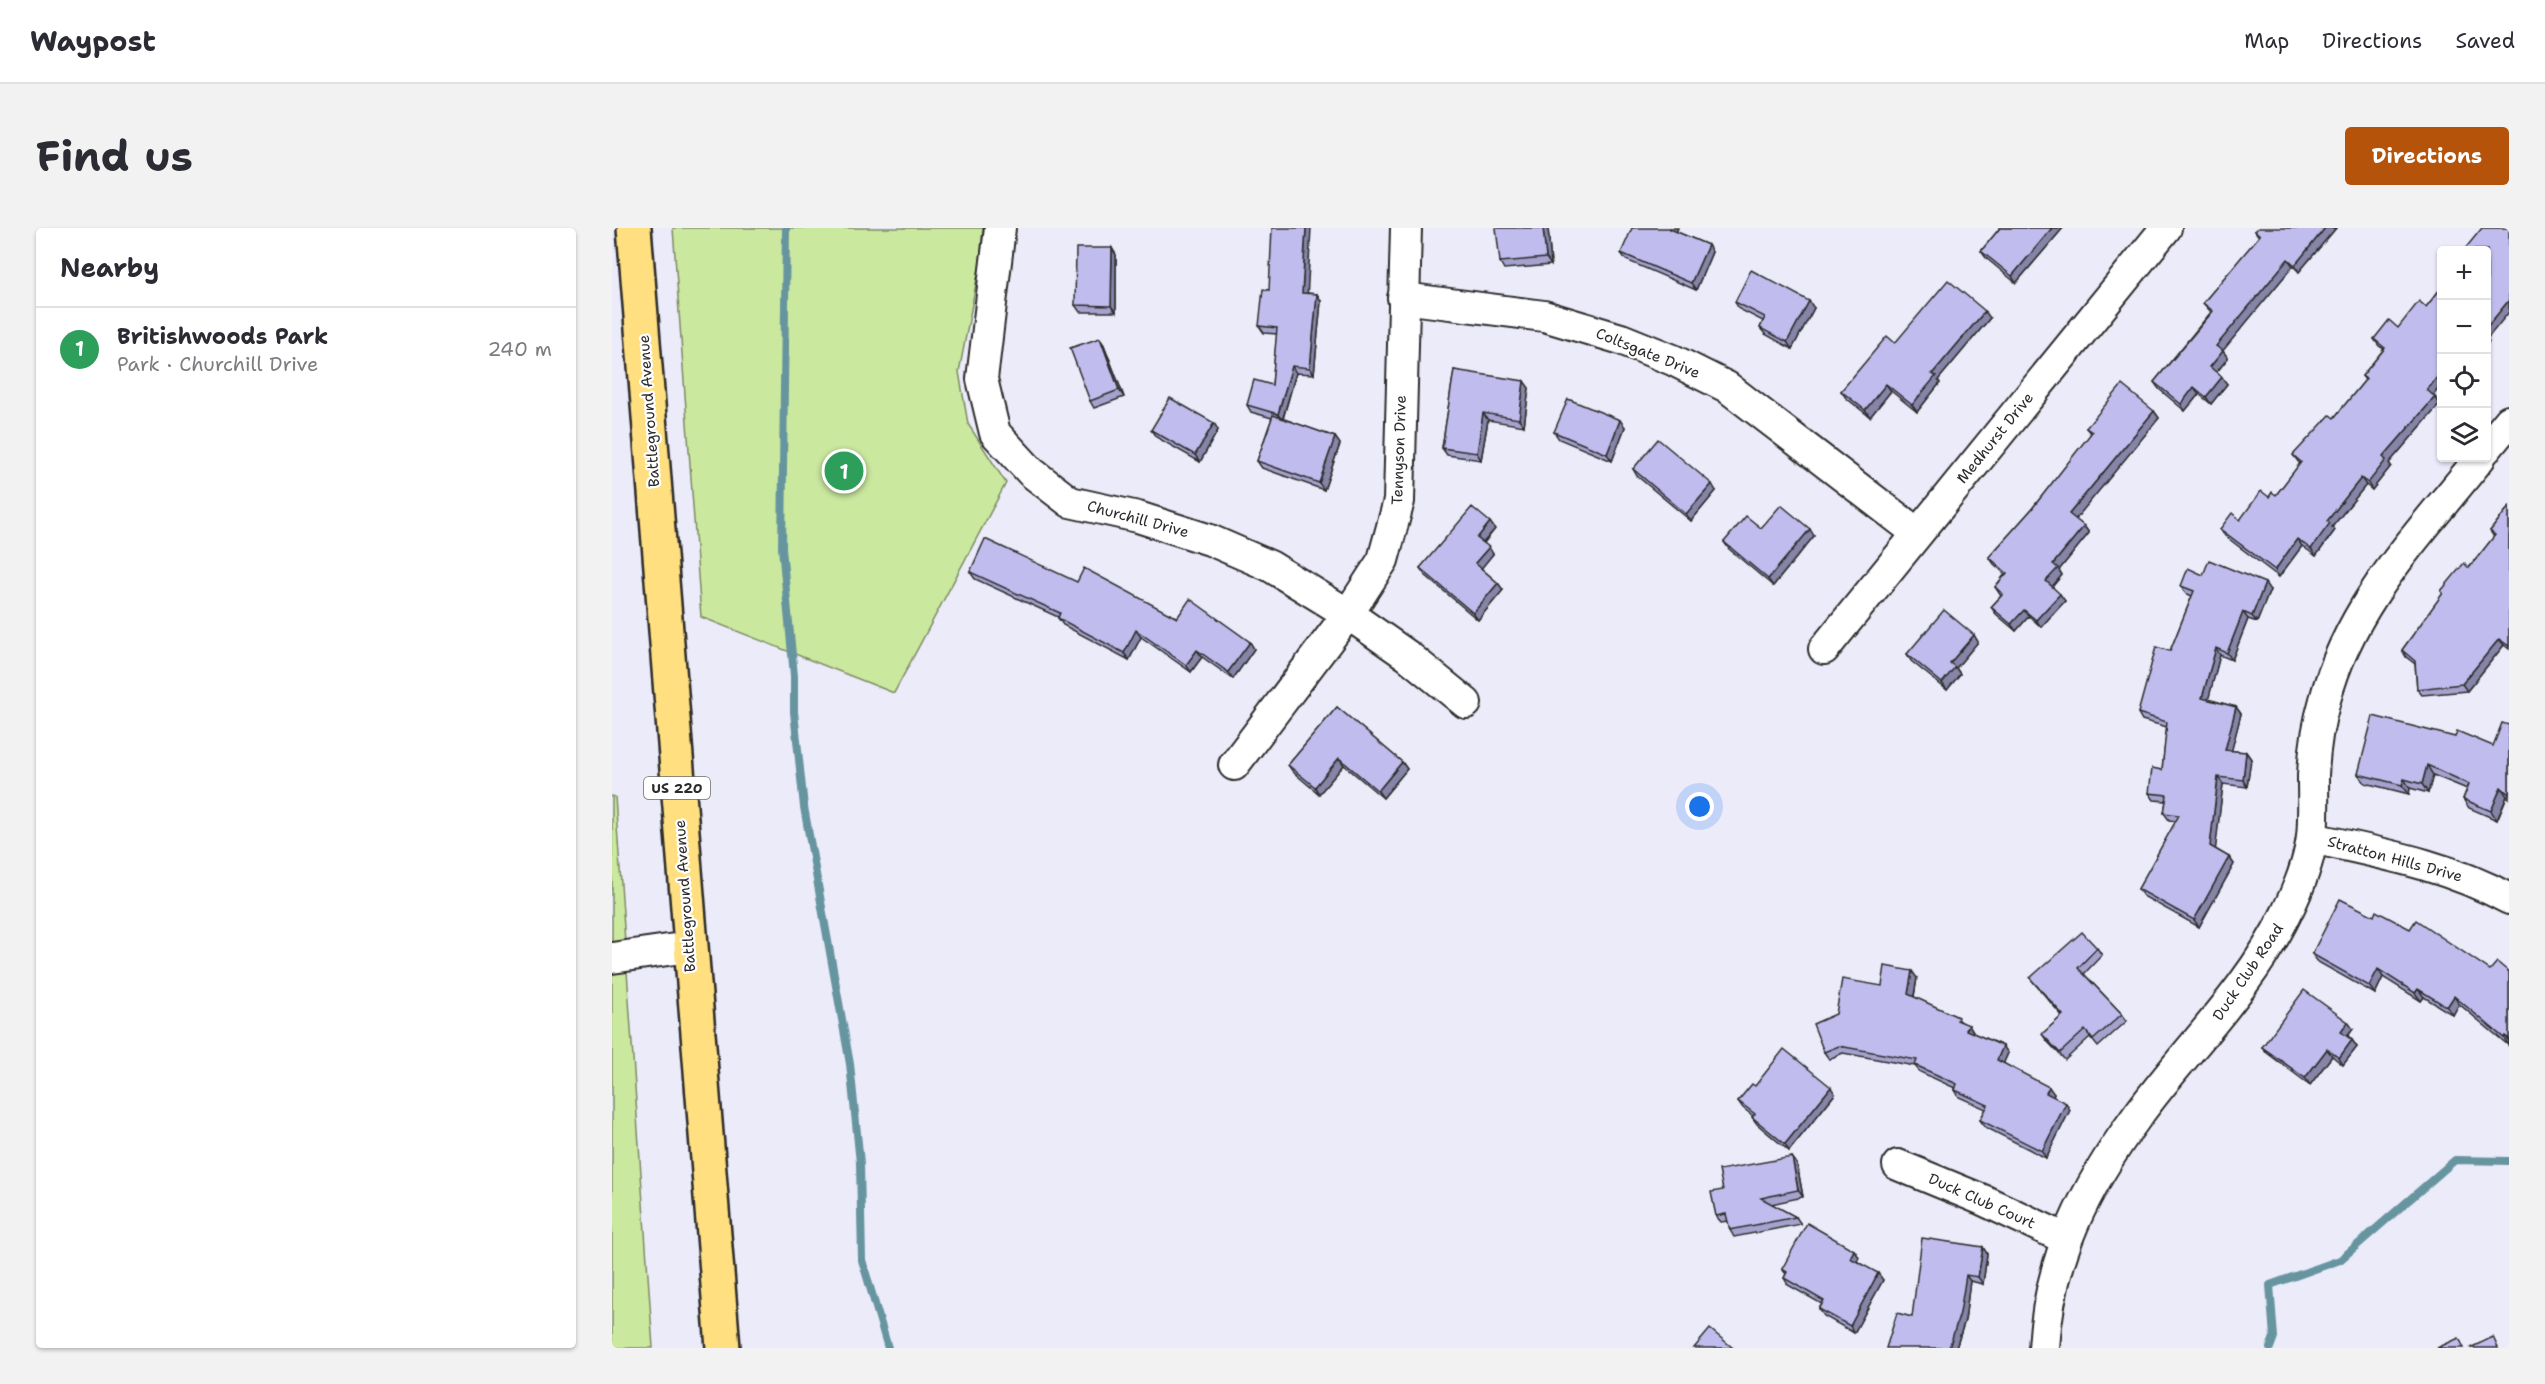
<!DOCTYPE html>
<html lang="en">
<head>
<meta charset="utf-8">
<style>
  body { margin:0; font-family:"Shantell Sans",sans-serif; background:#f2f2f3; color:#2b2b33 }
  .controls { position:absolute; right:18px; top:18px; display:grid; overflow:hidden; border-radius:6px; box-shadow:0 2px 4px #0004 }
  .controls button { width:54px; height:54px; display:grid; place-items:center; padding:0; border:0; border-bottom:2px solid #e1e1e2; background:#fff; color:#2b2b33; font:30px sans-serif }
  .you { position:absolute; left:1088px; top:579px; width:21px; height:21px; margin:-15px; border:4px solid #fff; border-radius:50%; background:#1a73e8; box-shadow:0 0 0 9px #1a73e833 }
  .badge { display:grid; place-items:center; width:39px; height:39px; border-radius:50%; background:#b45309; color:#fff; font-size:20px; font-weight:700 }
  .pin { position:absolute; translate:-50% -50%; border:3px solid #fff; box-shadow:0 2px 6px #0006 }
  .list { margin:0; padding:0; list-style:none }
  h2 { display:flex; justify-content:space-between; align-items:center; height:78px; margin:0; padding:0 24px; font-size:26px }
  h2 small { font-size:20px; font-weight:400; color:#7c7c81 }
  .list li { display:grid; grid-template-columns:39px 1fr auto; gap:18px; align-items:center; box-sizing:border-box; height:84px; padding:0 24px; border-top:2px solid #e1e1e2 }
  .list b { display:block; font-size:22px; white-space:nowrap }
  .list p { margin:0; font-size:20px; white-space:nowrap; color:#7c7c81 }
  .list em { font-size:20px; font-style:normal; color:#7c7c81 }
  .icon { flex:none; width:33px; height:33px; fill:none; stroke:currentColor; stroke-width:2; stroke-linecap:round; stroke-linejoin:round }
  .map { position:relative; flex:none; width:1897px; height:1120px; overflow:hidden; border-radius:6px }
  header { display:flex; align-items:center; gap:36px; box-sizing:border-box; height:84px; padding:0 30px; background:#fff; border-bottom:2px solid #e1e1e2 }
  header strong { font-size:28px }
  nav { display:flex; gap:33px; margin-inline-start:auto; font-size:21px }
  .intro { display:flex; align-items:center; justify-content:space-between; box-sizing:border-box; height:144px; padding:0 36px }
  h1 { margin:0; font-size:42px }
  .button { padding:15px 27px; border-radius:6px; background:#b45309; color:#fff; font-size:21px; font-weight:700 }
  main { display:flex; gap:36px; padding:0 36px }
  aside { flex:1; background:#fff; border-radius:6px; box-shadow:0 2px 4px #0004 }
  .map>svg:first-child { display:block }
  .green { fill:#cbe89f; stroke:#7b8a65; stroke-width:1.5 }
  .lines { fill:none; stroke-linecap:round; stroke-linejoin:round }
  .stream { stroke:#66959f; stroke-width:8 }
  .street-casing { stroke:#2b2b2b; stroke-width:34 }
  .primary-casing { stroke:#2b2b2b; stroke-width:38 }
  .street { stroke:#fff; stroke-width:30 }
  .primary { stroke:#ffdf80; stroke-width:33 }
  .wall { fill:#a5a2cd; stroke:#2b2b2b; stroke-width:1.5 }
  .shaded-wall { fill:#8684a7; stroke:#2b2b2b; stroke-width:1.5 }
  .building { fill:#c0bcee; stroke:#2b2b2b; stroke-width:1.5 }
  .labels { text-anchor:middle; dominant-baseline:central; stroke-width:4.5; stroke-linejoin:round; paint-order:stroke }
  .shield { fill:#fff; stroke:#6b6b6b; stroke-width:1.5 }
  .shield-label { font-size:14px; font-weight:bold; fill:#2b2b2b }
  .street-label { font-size:15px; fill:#2b2b2b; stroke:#fff }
</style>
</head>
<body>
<header>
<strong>Waypost</strong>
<nav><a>Map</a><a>Directions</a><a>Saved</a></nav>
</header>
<div class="intro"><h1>Find us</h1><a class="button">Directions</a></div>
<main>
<aside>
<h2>Nearby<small></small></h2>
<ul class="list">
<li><span class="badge" style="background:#2e9e5b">1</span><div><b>Britishwoods Park</b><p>Park · Churchill Drive</p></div><em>240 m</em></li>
</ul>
</aside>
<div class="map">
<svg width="1897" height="1120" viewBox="0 0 1897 1120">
  <rect width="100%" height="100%" fill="#ecebfa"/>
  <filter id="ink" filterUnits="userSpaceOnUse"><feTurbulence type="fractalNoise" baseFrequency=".0167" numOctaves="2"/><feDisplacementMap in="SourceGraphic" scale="12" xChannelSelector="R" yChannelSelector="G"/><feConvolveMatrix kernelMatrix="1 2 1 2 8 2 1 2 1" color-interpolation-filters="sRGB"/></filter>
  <g filter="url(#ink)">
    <g class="green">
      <polygon points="61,0 371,0 368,35 347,144 356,196 394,255 282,465 89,389"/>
      <polygon points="0,568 3,569 41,1120 0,1120"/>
    </g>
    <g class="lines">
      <g class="stream">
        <polyline points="174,0 170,320 182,448 182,484 192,579 238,836 248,935 250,1032 276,1120"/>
        <polyline points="1658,1120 1662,1109 1658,1057 1728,1032 1843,932 1897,933"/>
      </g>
      <g class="street-casing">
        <g id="street">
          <polyline points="388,0 370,151 383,205 419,244 458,274 526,289 598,312 658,338 736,386 796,428 854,475"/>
          <polyline points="791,70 932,88 1009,111 1061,132 1115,159 1305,305"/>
          <polyline points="1874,221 1897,193"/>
          <polyline points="1212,421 1554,0"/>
          <polyline points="622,537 736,386 771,332 787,273 794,0"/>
          <path d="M1700,610C1768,625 1836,637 1897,671"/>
          <polyline points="0,730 77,719"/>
          <polyline points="1286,937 1371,972 1454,1011"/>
          <path d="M1432,1120C1437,1030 1473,959 1526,887C1575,820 1637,762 1674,686C1685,664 1697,634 1700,609C1702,589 1701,568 1701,548C1702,523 1706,496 1713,472C1738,375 1808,306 1868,230"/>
        </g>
      </g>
      <g class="primary-casing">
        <polyline id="primary" points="22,0 111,1120"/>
      </g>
      <use href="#street" class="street"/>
      <use href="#primary" class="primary"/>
    </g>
    <g class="wall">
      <polygon points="936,0 939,37 892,41 888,34"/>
      <polygon points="1388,0 1451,0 1404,55 1374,30 1369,23"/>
      <polygon points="1724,0 1687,44 1681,38 1610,123 1616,130 1604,145 1615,156 1599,176 1587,166 1573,183 1547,161 1542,154 1599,84 1591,75 1647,9 1643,3"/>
      <polygon points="1065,4 1096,17 1100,24 1084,62 1014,32 1009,25"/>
      <polygon points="500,20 504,27 504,84 468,84 463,77"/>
      <polygon points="1830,59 1830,156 1821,167 1828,176 1777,235 1779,238 1760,262 1754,257 1720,299 1723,302 1704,328 1690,318 1667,349 1613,308 1608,301 1628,292 1657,269 1664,267 1688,236 1681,227 1722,190 1753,152 1750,148 1772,121 1767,118 1762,111 1786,100 1814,79"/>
      <polygon points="695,65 705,66 709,73 702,146 684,145 671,191 723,209 728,216 712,262 650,240 645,233 660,190 639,184 635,177 660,157 665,106 652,105 647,98"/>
      <polygon points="1123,74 1202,80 1180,121 1153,106 1148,100 1151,93 1127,81"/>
      <polygon points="1378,90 1326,152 1328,155 1305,184 1279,163 1258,189 1234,170 1229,163 1283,115"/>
      <polygon points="492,117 512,169 482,180 478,173"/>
      <polygon points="842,142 917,160 912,198 876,192 869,232 835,227 830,220"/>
      <polygon points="1542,183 1547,190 1463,291 1472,298 1477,305 1447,342 1450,347 1440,359 1453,373 1429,399 1417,388 1404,403 1384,386 1379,379 1389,368 1383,359 1393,346 1382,336 1377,329 1419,282 1479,206 1474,200"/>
      <polygon points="602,195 606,202 588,234 544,209 539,202"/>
      <polygon points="1013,199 1000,233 947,211 942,204"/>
      <polygon points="1021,241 1104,263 1079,293 1025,248"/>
      <polygon points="1897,279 1897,421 1892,417 1855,463 1810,467 1805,461 1803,436 1794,429 1790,422 1831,366 1829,363 1857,340 1882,309 1878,303"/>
      <polygon points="1149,300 1202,308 1161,358 1117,321 1112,314"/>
      <polygon points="883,301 872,315 881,326 869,340 886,355 891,362 866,392 813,347 808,340"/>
      <polygon points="358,344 465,354 638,414 642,421 621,451 590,429 579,444 529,409 517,432 451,397 446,390 446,389 363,351"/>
      <polygon points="1591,347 1658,362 1645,394 1636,391 1620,432 1608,427 1596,471 1624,479 1629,486 1619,523 1634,524 1639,531 1635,559 1611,556 1603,621 1617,629 1622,636 1587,699 1531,668 1526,661 1564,593 1557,592 1552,585 1554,573 1542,572 1537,565 1550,542 1555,499 1530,492 1526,485 1558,423 1580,368 1573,365 1569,358"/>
      <polygon points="1362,407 1366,414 1344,440 1348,446 1335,462 1299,433 1295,426"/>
      <polygon points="725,479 790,534 795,541 771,570 732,537 707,566 681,544 676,537"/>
      <polygon points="1897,497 1897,570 1895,568 1885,592 1857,580 1851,571 1855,561 1821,547 1816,565 1798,560 1797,566 1753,555 1746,546 1843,509 1881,518"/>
      <polygon points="1485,720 1490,727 1472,746 1510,786 1515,793 1486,819 1478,809 1453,832 1435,813 1430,806 1450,788 1423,756 1418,750"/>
      <polygon points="1700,726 1897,744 1897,818 1847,776 1841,787 1812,769 1809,773 1771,749 1763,766 1706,734"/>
      <polygon points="1305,750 1302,769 1350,794 1361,804 1361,805 1391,818 1396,825 1391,835 1442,866 1441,869 1458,882 1434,930 1373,899 1368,892 1374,881 1347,869 1343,862 1343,860 1308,844 1303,838 1231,825 1217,831 1212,824 1224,786"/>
      <polygon points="1741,801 1736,808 1740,812 1745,819 1731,837 1720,828 1698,857 1655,825 1650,819"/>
      <polygon points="1143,858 1223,866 1177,923 1145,896 1140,889 1141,888 1131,880 1126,873"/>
      <polygon points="1180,929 1185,936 1191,969 1159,976 1184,989 1189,996 1122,1009 1118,1002 1116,993 1109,994 1104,988 1111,962"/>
      <polygon points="1371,1019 1375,1026 1371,1056 1358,1053 1353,1092 1344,1120 1300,1089"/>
      <polygon points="1242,1022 1247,1029 1245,1033 1271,1052 1242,1105 1212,1088 1207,1081 1210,1076 1176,1057 1172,1050 1174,1046 1170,1041"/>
    </g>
    <g class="shaded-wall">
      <polygon points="694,0 699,0 695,71 690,65"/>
      <polygon points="931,0 936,0 939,37 934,30"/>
      <polygon points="1058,0 1066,0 1063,8 1058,1"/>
      <polygon points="1440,0 1451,0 1404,55 1400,48"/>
      <polygon points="1713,0 1724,0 1687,44 1683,37"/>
      <polygon points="1096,17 1100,24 1084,62 1079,55"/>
      <polygon points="500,20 504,27 504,84 499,78"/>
      <polygon points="1676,31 1681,38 1609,125 1604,118"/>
      <polygon points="705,66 709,73 702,146 698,140"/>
      <polygon points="1897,72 1897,84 1875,111 1877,114 1875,117 1875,99"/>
      <polygon points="1197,73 1202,80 1180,121 1175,114"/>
      <polygon points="1373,83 1378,90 1326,152 1328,155 1305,184 1300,177 1320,146"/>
      <polygon points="488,110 492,117 512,169 507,162"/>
      <polygon points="1611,123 1616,130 1603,146 1598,139"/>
      <polygon points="680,138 684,145 670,193 666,186"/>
      <polygon points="1830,143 1830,156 1820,169 1815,162"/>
      <polygon points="1610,149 1615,156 1599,176 1594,169"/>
      <polygon points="912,153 917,160 912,198 907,191"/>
      <polygon points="1274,156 1279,163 1258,189 1253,182"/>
      <polygon points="1582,159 1587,166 1573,183 1569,176"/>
      <polygon points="1823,169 1828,176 1777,235 1779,238 1760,262 1756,255 1771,229"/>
      <polygon points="1542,183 1547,190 1462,293 1457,286"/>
      <polygon points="871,185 876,192 869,232 865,225"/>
      <polygon points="1008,192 1013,199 1000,233 995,226"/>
      <polygon points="602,195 606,202 588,234 583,227"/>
      <polygon points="723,209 728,216 712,262 707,255"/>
      <polygon points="1749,250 1754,257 1720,299 1723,302 1704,328 1699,321 1715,293"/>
      <polygon points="1100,256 1104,263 1079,293 1074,286"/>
      <polygon points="878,294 883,301 870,316 865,310"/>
      <polygon points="1472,298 1477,305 1447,342 1450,347 1439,360 1434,353 1441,336"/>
      <polygon points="1198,301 1202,308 1161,358 1156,351"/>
      <polygon points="1685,311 1690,318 1667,349 1663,342"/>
      <polygon points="877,319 881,326 868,342 863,335"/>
      <polygon points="886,355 891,362 866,392 861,385"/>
      <polygon points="1653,355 1658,362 1645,394 1640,388"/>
      <polygon points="1448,366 1453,373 1429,399 1424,392"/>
      <polygon points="1412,382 1417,388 1404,403 1399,396"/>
      <polygon points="1631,384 1636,391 1620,432 1615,425"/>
      <polygon points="524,402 529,409 517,432 512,425"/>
      <polygon points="1362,407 1366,414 1344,440 1348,446 1335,462 1330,455 1338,435"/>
      <polygon points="1887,411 1892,417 1855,463 1850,456"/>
      <polygon points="638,414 642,421 621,451 616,444"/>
      <polygon points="1604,420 1608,427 1595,477 1590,470"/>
      <polygon points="585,422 590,429 579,444 574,437"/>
      <polygon points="1624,479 1629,486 1618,529 1613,522"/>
      <polygon points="1634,524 1639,531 1635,559 1631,552"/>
      <polygon points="727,530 732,537 707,566 703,559"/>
      <polygon points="790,534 795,541 771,570 766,563"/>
      <polygon points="1815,537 1821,547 1816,565 1810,556"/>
      <polygon points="1606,549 1611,556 1603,625 1598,618"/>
      <polygon points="1792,551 1798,560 1797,566 1790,557"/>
      <polygon points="1889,559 1895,568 1885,592 1879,583"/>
      <polygon points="1617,629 1622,636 1587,699 1582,692"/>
      <polygon points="1766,741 1771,749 1763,766 1757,758"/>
      <polygon points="1300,743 1305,750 1301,773 1296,766"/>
      <polygon points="1806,761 1812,769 1809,773 1803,765"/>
      <polygon points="1842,768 1847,776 1841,787 1835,779"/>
      <polygon points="1736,794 1741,801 1734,810 1729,804"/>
      <polygon points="1357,797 1361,804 1359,809 1354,802"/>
      <polygon points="1893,808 1897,813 1897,818 1892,810"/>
      <polygon points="1740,812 1745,819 1731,837 1727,830"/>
      <polygon points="1391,818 1396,825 1390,839 1385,832"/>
      <polygon points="1715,821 1720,828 1698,857 1693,850"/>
      <polygon points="1219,859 1223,866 1177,923 1173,916"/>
      <polygon points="1437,859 1442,866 1439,872 1434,865"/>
      <polygon points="1454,875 1458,882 1434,930 1430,923"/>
      <polygon points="1180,929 1185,936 1191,969 1186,962"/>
      <polygon points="1371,1019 1375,1026 1371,1056 1366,1049"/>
      <polygon points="1242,1022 1247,1029 1243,1037 1238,1030"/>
      <polygon points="1266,1045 1271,1052 1242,1105 1238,1098"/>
      <polygon points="1354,1047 1358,1053 1353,1092 1344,1120 1337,1120"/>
    </g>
    <g class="building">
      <polygon points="660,0 694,0 690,65 705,66 698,140 680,138 666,186 635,177 642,152 660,157 665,100 647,98 651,61 657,62"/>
      <polygon points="884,0 931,0 934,30 888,34"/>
      <polygon points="1020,0 1058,0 1058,1 1096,17 1079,55 1009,25"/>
      <polygon points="1388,0 1440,0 1400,48 1369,23"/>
      <polygon points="1646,0 1713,0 1683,37 1676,31 1604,118 1611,123 1598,139 1610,149 1594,169 1582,159 1569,176 1542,154 1601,83 1591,75 1648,7 1643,3"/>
      <polygon points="1870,0 1897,0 1897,72 1875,99 1875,22 1852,22"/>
      <polygon points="464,20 500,20 499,78 463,77"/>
      <polygon points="1139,42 1197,73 1175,114 1148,100 1153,89 1123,74"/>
      <polygon points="1336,52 1373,83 1320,146 1324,148 1300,177 1274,156 1253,182 1229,163 1275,108 1283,115"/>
      <polygon points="1830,59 1830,143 1815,162 1823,169 1771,229 1774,232 1756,255 1749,250 1715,293 1718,295 1699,321 1685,311 1663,342 1608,301 1620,285 1628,292 1649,263 1657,269 1660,264 1664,267 1689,234 1681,227 1718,187 1722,190 1754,151 1750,148 1773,120 1762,111 1777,92 1786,100 1807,73 1814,79"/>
      <polygon points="488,110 507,162 478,173 458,120"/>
      <polygon points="842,142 912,153 907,191 871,185 865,225 830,220"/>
      <polygon points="1510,157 1542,183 1457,286 1472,298 1441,336 1446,340 1434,353 1448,366 1424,392 1412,382 1399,396 1379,379 1391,366 1383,359 1395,345 1377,329 1419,282 1480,204 1474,200"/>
      <polygon points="558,170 602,195 583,227 539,202"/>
      <polygon points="956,171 1008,192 995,226 942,204"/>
      <polygon points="661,187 723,209 707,255 645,233"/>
      <polygon points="1046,211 1100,256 1074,286 1021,241"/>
      <polygon points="1169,277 1198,301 1156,351 1112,314 1134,288 1149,300"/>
      <polygon points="860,279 878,294 865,310 877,319 863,335 886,355 861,385 808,340"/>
      <polygon points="1897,279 1897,418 1887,411 1850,456 1805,461 1803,433 1790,422 1831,365 1829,363 1852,335 1857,340 1883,307 1878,303"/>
      <polygon points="373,311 465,354 472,340 565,390 578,371 638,414 616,444 585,422 574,437 524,402 512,425 446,390 448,385 358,344"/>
      <polygon points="1597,332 1653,355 1640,388 1631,384 1615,425 1604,420 1590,470 1624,479 1613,522 1634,524 1631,552 1606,549 1598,618 1617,629 1582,692 1526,661 1567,587 1552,585 1555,567 1537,565 1540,540 1550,542 1555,494 1526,485 1544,419 1558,423 1582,363 1569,358 1576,340 1591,347"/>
      <polygon points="1332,382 1362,407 1338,435 1343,439 1330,455 1295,426"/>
      <polygon points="725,479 790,534 766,563 727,530 703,559 676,537"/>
      <polygon points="1761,488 1843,509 1845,503 1881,518 1890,495 1897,497 1897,566 1889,559 1879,583 1851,571 1857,556 1815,537 1810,556 1792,551 1790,557 1746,546"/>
      <polygon points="1728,671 1762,688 1764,683 1798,701 1804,692 1878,742 1885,734 1897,744 1897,811 1893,808 1892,810 1842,768 1835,779 1806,761 1803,765 1766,741 1757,758 1700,726"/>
      <polygon points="1470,704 1485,720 1466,740 1510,786 1481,812 1473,802 1448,825 1430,806 1451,787 1418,750"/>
      <polygon points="1273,738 1300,743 1296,766 1346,789 1345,792 1357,797 1354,802 1391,818 1385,832 1437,859 1434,865 1454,875 1430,923 1368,892 1376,877 1343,862 1345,856 1303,837 1305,832 1227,818 1212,824 1201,796 1224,786 1230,751 1270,758"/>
      <polygon points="1692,762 1736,794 1729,804 1740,812 1727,830 1715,821 1693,850 1650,819"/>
      <polygon points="1172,821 1219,859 1173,916 1140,889 1143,886 1126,873 1140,856 1143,858"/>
      <polygon points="1180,929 1186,962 1149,970 1184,989 1118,1002 1114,986 1104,988 1099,964 1111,962 1107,942"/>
      <polygon points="1195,995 1242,1022 1238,1030 1266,1045 1238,1098 1207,1081 1212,1073 1172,1050 1175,1044 1170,1041"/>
      <polygon points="1310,1010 1371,1019 1366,1049 1354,1047 1348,1085 1337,1120 1274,1120 1285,1085 1300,1089"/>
      <polygon points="1098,1101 1121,1120 1082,1120"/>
      <polygon points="1881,1109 1886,1120 1858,1120"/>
      <polygon points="1847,1110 1852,1120 1825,1120"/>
    </g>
  </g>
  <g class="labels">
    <rect class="shield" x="32" y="549" width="66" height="22" rx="4.5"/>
    <g class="shield-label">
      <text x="65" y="560">US 220</text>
    </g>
    <g class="street-label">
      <text transform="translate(1036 125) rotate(22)">Coltsgate Drive</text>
      <text transform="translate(37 183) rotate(-94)">Battleground Avenue</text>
      <text transform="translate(1383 210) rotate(-51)">Medhurst Drive</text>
      <text transform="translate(787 222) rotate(-88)">Tennyson Drive</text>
      <text transform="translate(526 291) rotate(15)">Churchill Drive</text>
      <text transform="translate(1783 631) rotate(15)">Stratton Hills Drive</text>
      <text transform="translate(73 668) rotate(-94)">Battleground Avenue</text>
      <text transform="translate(1636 744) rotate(-56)">Duck Club Road</text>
      <text transform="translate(1370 973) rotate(24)">Duck Club Court</text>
    </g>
  </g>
</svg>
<div class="controls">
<button>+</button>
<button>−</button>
<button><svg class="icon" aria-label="locate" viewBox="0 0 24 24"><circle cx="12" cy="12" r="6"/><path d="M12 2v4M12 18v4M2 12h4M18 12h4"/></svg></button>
<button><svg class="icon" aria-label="layers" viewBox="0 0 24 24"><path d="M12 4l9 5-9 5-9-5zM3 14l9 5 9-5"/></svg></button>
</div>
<div class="you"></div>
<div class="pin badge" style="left:232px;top:243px;background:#2e9e5b">1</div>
</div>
</main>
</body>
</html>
